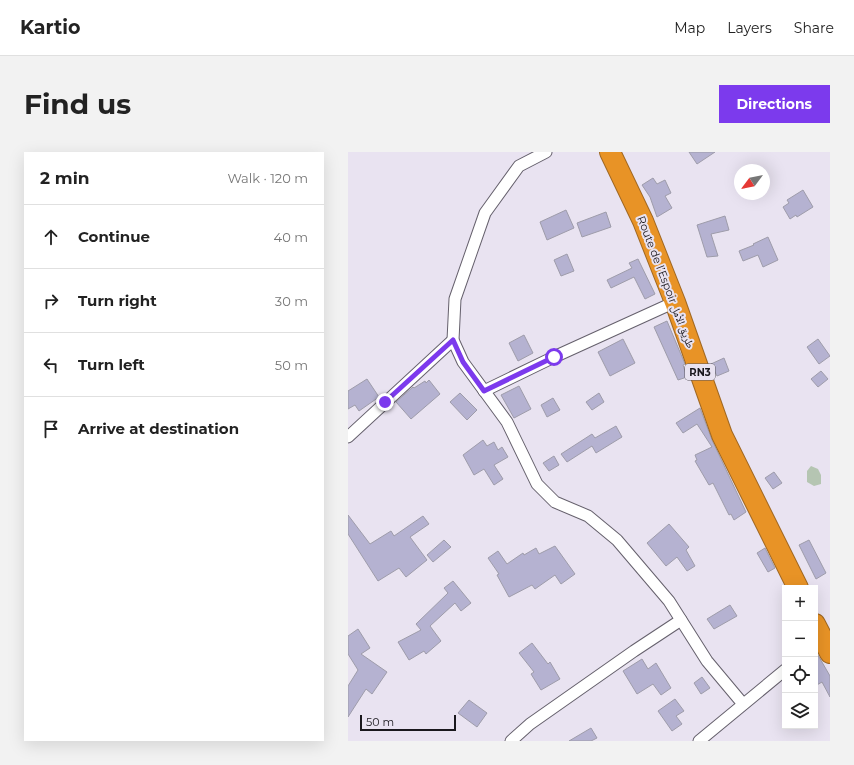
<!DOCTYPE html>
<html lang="en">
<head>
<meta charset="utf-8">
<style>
  body { margin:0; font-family:Montserrat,"Noto Naskh Arabic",sans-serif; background:#f2f2f2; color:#222 }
  .controls { position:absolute; right:12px; bottom:12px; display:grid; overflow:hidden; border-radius:0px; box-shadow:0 4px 16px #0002 }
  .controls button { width:36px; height:36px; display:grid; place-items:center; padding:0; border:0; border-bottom:1px solid #e0e0e0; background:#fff; color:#222; font:20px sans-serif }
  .compass { position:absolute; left:386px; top:12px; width:36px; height:36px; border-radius:50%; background:#fff; box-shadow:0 4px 16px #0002; rotate:238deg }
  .scale { position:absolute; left:12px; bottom:10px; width:96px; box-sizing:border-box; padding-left:4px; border:2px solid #1a181d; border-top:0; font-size:11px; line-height:14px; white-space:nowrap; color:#1a181d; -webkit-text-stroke:3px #e9e3f1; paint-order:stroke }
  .stop { position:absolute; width:12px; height:12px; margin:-9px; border:3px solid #7c3aed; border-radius:50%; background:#fff }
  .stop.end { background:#7c3aed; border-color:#fff; box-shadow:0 1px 4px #0008 }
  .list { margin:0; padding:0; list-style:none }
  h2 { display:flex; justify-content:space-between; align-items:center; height:52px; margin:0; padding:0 16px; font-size:17px }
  h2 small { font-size:13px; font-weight:400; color:#767676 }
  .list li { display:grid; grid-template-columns:26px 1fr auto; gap:12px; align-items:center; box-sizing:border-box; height:64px; padding:0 16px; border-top:1px solid #e0e0e0 }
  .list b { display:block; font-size:15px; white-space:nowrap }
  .list em { font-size:13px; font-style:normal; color:#767676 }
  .icon { flex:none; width:22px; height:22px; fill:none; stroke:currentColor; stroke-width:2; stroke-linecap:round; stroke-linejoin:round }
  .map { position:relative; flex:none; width:482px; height:589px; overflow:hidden; border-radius:0px }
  header { display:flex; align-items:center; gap:24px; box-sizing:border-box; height:56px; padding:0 20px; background:#fff; border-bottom:1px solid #e0e0e0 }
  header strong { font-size:19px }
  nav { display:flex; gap:22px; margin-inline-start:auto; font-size:14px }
  .intro { display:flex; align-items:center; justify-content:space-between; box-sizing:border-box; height:96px; padding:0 24px }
  h1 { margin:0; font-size:28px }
  .button { padding:10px 18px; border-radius:0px; background:#7c3aed; color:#fff; font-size:14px; font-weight:700 }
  main { display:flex; gap:24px; padding:0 24px }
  aside { flex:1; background:#fff; border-radius:0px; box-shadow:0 4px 16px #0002 }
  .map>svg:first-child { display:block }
  .green { fill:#b5c5b2 }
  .building { fill:#b5b2d1; stroke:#9e9caa }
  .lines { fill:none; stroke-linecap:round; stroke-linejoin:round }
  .street-casing { stroke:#65606c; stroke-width:13 }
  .highway-casing { stroke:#a06823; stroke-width:22 }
  .street { stroke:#fff; stroke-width:11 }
  .highway { stroke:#e89326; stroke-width:20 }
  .route { stroke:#7c3aed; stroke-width:5 }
  .labels { text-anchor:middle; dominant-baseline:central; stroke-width:4; stroke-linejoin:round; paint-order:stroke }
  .shield { fill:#e9e3f1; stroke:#58555d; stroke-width:1 }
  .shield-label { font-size:10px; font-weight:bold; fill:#1a181d }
  .street-label { font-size:11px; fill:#1a181d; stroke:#e9e3f1 }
</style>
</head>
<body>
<header>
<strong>Kartio</strong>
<nav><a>Map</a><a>Layers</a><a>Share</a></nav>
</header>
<div class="intro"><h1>Find us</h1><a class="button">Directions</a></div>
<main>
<aside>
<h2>2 min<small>Walk · 120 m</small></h2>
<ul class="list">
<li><svg class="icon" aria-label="ahead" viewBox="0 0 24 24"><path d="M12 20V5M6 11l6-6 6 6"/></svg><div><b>Continue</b></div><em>40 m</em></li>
<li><svg class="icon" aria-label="right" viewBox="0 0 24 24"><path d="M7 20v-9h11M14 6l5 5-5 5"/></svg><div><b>Turn right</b></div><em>30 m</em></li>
<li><svg class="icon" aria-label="left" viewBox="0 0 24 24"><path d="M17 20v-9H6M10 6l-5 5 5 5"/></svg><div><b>Turn left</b></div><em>50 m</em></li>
<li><svg class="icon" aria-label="arrive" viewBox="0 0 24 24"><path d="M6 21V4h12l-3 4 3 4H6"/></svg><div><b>Arrive at destination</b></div></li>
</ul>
</aside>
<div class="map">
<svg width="482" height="589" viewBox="0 0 482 589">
  <rect width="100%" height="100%" fill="#e9e3f1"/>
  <polygon class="green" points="463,314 470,317 473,323 473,332 466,334 459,330 459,319"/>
  <g class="building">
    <polygon points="341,0 367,0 349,12"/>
    <polygon points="305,26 309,32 317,28 323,41 317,44 324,56 309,65 302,45 294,33"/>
    <polygon points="455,38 465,55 449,65 448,63 442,67 435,55 441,51 439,48"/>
    <polygon points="218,58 226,76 199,88 192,70"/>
    <polygon points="258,60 263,75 234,85 229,71"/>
    <polygon points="377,64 381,78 363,82 370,104 359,105 349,73"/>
    <polygon points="420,85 430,108 415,115 410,103 395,109 391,99 406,93 405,92"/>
    <polygon points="219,102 226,119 213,124 206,108"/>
    <polygon points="290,107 307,142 297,147 286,125 263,136 259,128 284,116 281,111"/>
    <polygon points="319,169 337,212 335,213 339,225 330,228 306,175"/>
    <polygon points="176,183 185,201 170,209 161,191"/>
    <polygon points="275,187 287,211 262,224 250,200"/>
    <polygon points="470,187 482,204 471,212 459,195"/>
    <polygon points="376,206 381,219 369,224 363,212"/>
    <polygon points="473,219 480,227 470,235 463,227"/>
    <polygon points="19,227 31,245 11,259 7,253 0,257 0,239"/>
    <polygon points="81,228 92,242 63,267 48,250 65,235 66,236 77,229 78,231"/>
    <polygon points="171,234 183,257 166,266 153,243"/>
    <polygon points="112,241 129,258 119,268 102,250"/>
    <polygon points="251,241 256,250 244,258 238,250"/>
    <polygon points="205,246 212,258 199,265 193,253"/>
    <polygon points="352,256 364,288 398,360 386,368 383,362 381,363 365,331 361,333 347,309 349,308 347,303 364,295 349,272 335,281 328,271"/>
    <polygon points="268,274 274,285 248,301 244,294 219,310 213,302 244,282 247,286"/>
    <polygon points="135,288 139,294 146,290 150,298 154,295 160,305 146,313 155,327 146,333 136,317 126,323 115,303"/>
    <polygon points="206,304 211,313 201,319 195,311"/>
    <polygon points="426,320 434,331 425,337 417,326"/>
    <polygon points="0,363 22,392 43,379 46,384 75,364 81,372 62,385 79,408 58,425 51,416 30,429 0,382"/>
    <polygon points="321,372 341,395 338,398 347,414 339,419 329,405 318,414 299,391"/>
    <polygon points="96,388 103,395 85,410 79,403"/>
    <polygon points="461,388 478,421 468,427 451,393"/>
    <polygon points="207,394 227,422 213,432 207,423 187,437 184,433 161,445 149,423 151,422 140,406 150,399 159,412 175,401 176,403 188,396 191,402"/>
    <polygon points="417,396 427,416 420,420 409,401"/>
    <polygon points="105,429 123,451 113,459 107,451 82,474 93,489 78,502 76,499 61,508 50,490 73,478 68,472 100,441 96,436"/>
    <polygon points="382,453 389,464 366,477 359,467"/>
    <polygon points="10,477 22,496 13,502 39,520 24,542 18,537 0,565 0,534 10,518 0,502 0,484"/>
    <polygon points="184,491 200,512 202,510 212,527 193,538 183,522 186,520 171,501"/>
    <polygon points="467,498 482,524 482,545 474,530 467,534"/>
    <polygon points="294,507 300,517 308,511 323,536 313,543 305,532 289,542 275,519"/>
    <polygon points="354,525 362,536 353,542 346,531"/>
    <polygon points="327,547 336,559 328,564 334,572 324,579 310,559"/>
    <polygon points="121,548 139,561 129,575 110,561"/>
    <polygon points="243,576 249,586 243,589 221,589"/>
  </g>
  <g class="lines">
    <g class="street-casing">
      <g id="street">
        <polyline points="198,0 171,14 137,61 107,147 105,188 115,210 159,270 189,332 207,350 240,364 269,388 321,449 359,509 395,552"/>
        <polyline points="136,239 206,205 327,150"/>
        <polyline points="0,285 105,188"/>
        <polyline points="163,589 182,572 286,499 333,468"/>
        <polyline points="351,589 437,518"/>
      </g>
    </g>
    <g class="highway-casing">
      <g id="highway">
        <polyline points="262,0 295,69 327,150 374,283 450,436"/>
        <polyline points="467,472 482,501"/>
      </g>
    </g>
    <use href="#street" class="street"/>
    <use href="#highway" class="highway"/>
  </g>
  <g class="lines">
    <polyline class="route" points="37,250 105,188 115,210 136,239 206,205"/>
  </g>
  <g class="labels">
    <rect class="shield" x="337" y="212" width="30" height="16" rx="3"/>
    <g class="shield-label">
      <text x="352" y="220">RN3</text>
    </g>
    <g class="street-label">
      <text transform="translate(318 130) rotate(69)">Route de l’Espoir طريق الأمل</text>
    </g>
  </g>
</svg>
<div class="controls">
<button>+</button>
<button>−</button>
<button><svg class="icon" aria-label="locate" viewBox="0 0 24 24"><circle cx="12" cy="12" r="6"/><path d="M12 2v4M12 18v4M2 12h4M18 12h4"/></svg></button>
<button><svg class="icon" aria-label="layers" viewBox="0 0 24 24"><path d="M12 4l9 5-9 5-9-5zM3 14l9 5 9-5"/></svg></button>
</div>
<svg class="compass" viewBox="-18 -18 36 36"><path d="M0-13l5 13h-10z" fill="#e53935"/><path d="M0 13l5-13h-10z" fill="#767676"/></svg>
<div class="scale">50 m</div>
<div class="stop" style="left:206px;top:205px"></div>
<div class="stop end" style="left:37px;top:250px"></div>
</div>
</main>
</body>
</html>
